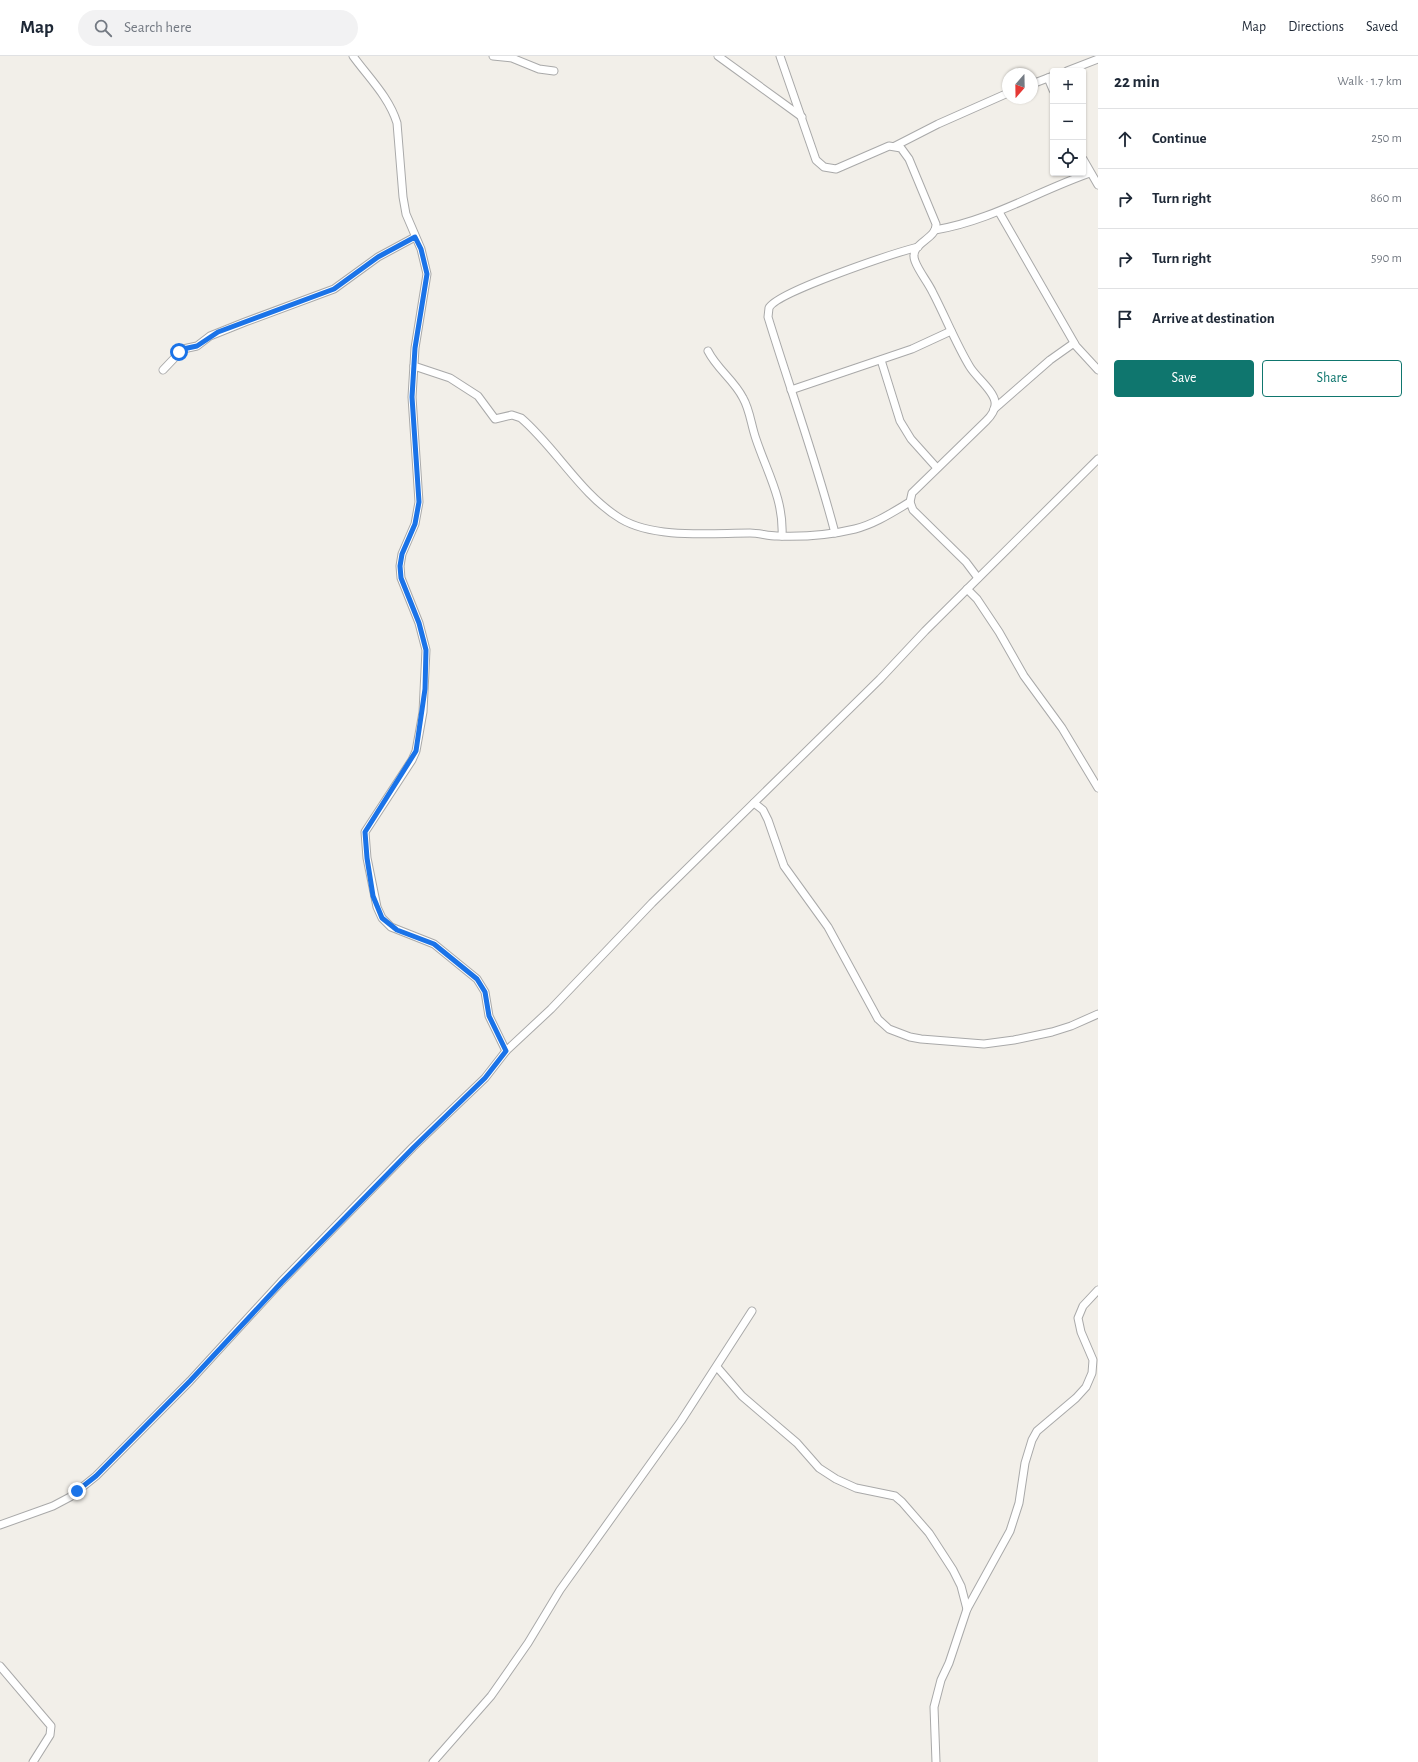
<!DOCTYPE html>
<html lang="en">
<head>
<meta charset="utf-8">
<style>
  body { margin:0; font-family:"Alegreya Sans",sans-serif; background:#f2f2f3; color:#1f2937 }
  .controls { position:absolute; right:12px; top:12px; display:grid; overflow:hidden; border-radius:4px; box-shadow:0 1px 3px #0004 }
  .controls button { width:36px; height:36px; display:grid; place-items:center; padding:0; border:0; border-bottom:1px solid #e0e1e3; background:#fff; color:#1f2937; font:20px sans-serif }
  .compass { position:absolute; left:1002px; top:12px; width:36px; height:36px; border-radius:50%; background:#fff; box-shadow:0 1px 3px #0004; rotate:200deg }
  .stop { position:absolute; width:12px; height:12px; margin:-9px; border:3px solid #1a73e8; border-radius:50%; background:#fff }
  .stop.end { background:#1a73e8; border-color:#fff; box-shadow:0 1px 4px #0008 }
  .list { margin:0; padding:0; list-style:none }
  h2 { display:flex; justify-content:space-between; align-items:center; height:52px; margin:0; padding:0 16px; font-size:17px }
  h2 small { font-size:13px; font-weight:400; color:#747a83 }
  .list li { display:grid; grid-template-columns:26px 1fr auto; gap:12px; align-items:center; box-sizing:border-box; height:60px; padding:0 16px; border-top:1px solid #e0e1e3 }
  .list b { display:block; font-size:15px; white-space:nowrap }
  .list em { font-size:13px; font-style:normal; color:#747a83 }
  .actions { display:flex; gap:8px; padding:12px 16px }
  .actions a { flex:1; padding:9px 0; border:1px solid #0f766e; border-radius:4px; text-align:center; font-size:14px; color:#0f766e }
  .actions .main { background:#0f766e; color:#fff }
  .icon { flex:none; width:22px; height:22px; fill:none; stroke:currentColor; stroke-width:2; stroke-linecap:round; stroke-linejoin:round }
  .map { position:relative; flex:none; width:1098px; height:1706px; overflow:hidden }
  header { display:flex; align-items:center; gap:24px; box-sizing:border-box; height:56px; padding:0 20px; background:#fff; border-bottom:1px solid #e0e1e3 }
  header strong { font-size:19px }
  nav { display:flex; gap:22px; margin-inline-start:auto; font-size:14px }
  .search { width:280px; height:36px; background:#f2f2f3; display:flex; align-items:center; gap:10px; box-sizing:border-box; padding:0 14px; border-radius:22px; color:#747a83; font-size:15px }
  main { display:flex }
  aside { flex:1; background:#fff }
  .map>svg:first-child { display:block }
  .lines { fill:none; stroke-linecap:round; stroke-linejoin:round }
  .street-casing { stroke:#a9a9a9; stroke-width:9 }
  .street { stroke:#fff; stroke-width:7 }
  .route { stroke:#1a73e8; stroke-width:5 }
</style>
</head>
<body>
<header>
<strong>Map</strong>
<div class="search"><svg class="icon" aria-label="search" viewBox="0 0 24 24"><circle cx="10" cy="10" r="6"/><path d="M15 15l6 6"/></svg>Search here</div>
<nav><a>Map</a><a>Directions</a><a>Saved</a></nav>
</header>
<main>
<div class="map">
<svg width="1098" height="1706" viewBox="0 0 1098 1706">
  <rect width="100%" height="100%" fill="#f2efe9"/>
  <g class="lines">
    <g class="street-casing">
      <g id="street">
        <path d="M353,0C369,22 389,41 397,67L403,141L406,158L421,193L427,218L415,292L412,341L419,446L415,468L402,498L400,510L401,522L419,567L426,594L423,656L416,695L412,704L365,776L367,802L377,851L382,862L391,871L434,888L477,923L485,936L489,960L506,995"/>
        <polyline points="493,0 512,2 539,13 554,15"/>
        <polyline points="718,0 802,61"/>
        <path d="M780,0L816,104L824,111L836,113L889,90L901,92L909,103L936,168C937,184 908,187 915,205C919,216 928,226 933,237C946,262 956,288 970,311C976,321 994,335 995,346C996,353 991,360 986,365L912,437L910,446L913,454L966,506L978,522"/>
        <polyline points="1067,15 1098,3"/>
        <polyline points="1048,22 1053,34"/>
        <polyline points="1032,28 1053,20"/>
        <polyline points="895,90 938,68 1008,37"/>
        <polyline points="1083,103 1098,129"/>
        <polyline points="999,156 1076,290 1098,314"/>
        <path d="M935,174C990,165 1038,135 1090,117"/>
        <path d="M708,295C717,313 734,324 743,342C750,354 751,369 756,383C767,416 784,444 782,480"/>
        <polyline points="881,304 900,365 911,383 937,412"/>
        <path d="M414,310L450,322L478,340L495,363L512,359L521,362C556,392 581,439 621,463C655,483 711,477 750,477C759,477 768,480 777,480C803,481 830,479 855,473C875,468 893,456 910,446"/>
        <polyline points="163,314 183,293 197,290 210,280 245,266 334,233 378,201 415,181"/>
        <polyline points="791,334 912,293 951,275"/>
        <polyline points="994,353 1050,304 1074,287"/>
        <path d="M835,477C816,404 790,333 768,261L769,252C776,236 895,197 918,191"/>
        <polyline points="967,533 977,543 999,576 1024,620 1062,672 1098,732"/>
        <polyline points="754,747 763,754 768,764 784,810 828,871 878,963 889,973 910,981 921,983 984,988 1014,984 1052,976 1071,970 1098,958"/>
        <polyline points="717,1311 742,1340 797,1387 819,1412 836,1423 856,1432 895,1440 902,1446 929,1477 953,1514 961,1530 967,1553"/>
        <polyline points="0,1469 53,1450 70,1441 96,1420 190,1325 281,1226 413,1091 485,1022 506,995 551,953 652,847 880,623 925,575 1098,403"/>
        <polyline points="0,1610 51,1670 50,1679 33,1706"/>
        <polyline points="433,1706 491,1640 528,1587 560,1534 681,1365 752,1255"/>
        <polyline points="936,1706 934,1651 941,1624 949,1607 967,1553 1010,1475 1019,1447 1025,1407 1032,1384 1037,1375 1076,1342 1086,1331 1092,1317 1093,1304 1081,1276 1078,1262 1083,1250 1098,1234"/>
      </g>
    </g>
    <use href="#street" class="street"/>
  </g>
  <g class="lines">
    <polyline class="route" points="77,1435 96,1420 190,1325 282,1226 414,1091 485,1022 506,995 489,960 485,936 477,923 434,888 397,874 382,862 373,840 367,802 365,776 416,695 425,633 426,594 419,567 401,522 400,510 402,498 415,468 419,446 412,341 415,292 427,218 421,193 415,181 378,201 334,233 218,276 197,290 183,293 179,296"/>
  </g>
</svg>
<div class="controls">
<button>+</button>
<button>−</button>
<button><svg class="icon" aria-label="locate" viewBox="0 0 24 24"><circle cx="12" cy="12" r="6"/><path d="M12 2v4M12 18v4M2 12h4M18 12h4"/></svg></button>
</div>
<svg class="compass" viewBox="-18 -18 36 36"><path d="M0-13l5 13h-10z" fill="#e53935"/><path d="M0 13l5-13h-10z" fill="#747a83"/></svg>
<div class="stop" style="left:179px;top:296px"></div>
<div class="stop end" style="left:77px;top:1435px"></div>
</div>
<aside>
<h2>22 min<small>Walk · 1.7 km</small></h2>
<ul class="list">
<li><svg class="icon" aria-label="ahead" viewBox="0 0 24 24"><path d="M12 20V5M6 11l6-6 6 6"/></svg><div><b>Continue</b></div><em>250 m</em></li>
<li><svg class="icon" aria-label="right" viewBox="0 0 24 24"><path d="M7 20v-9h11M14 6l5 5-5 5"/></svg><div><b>Turn right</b></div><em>860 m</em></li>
<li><svg class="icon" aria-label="right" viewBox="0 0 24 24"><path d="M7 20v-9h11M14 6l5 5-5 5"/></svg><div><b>Turn right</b></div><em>590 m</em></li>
<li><svg class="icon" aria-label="arrive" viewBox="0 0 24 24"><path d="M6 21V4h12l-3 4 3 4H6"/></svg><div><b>Arrive at destination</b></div></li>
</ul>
<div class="actions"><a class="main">Save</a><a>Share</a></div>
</aside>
</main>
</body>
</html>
